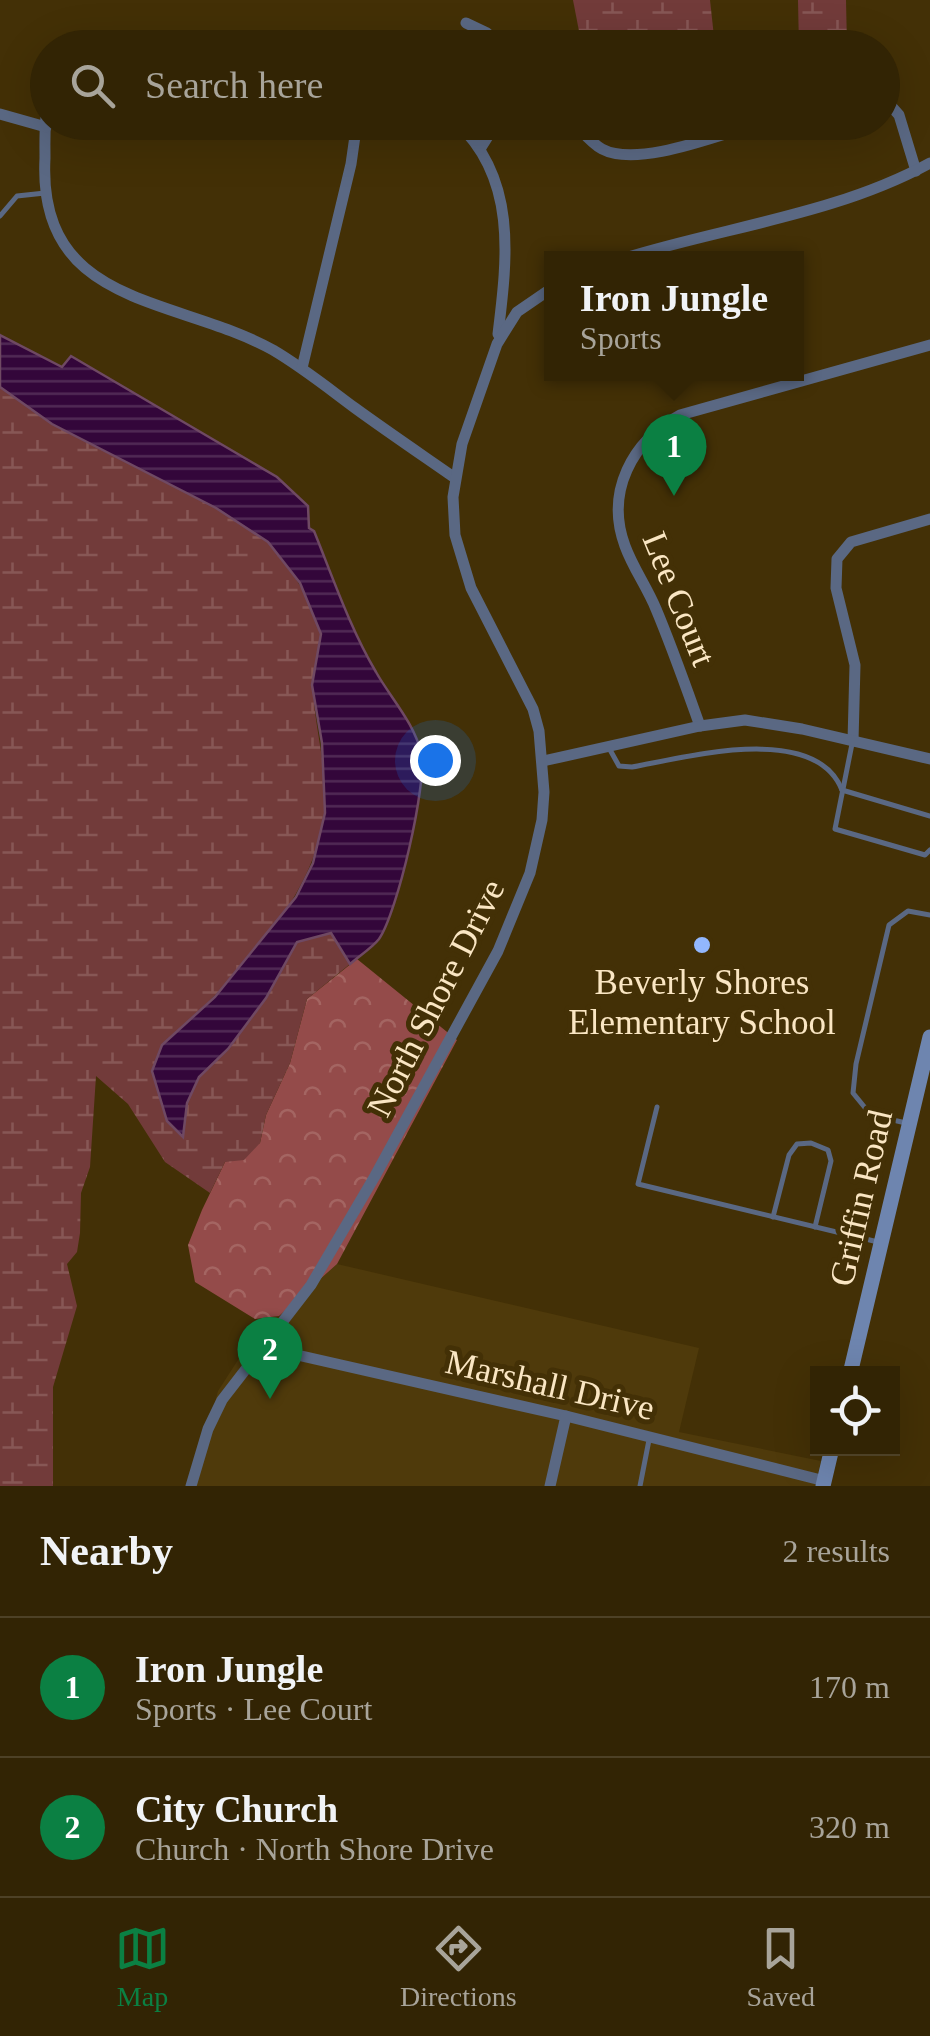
<!DOCTYPE html>
<html lang="en">
<head>
<meta charset="utf-8">
<style>
  body { margin:0; font-family:Georgia,serif; background:#3d3013; color:#f1f3f6 }
  .controls { position:absolute; right:30px; bottom:30px; display:grid; overflow:hidden; border-radius:0px; box-shadow:0 10px 40px #0002 }
  .controls button { width:90px; height:90px; display:grid; place-items:center; padding:0; border:0; border-bottom:2px solid #4d4126; background:#322404; color:#f1f3f6; font:50px sans-serif }
  .you { position:absolute; left:435px; top:760px; width:35px; height:35px; margin:-25px; border:8px solid #fff; border-radius:50%; background:#1a73e8; box-shadow:0 0 0 15px #1a73e833 }
  .badge { display:grid; place-items:center; width:65px; height:65px; border-radius:50%; background:#0b8043; color:#fff; font-size:32px; font-weight:700 }
  .pin { position:absolute; translate:-50% -82px; filter:drop-shadow(0 2px 5px #0008) }
  .pin::after { content:''; position:absolute; top:52px; width:35px; height:30px; background:inherit; clip-path:polygon(0 0,100% 0,50% 100%) }
  .popup { position:absolute; left:544px; top:251px; width:260px; height:130px; box-sizing:border-box; display:grid; place-content:center; border-radius:0px; background:#322404; filter:drop-shadow(0 2px 8px #0005); font-size:32px; white-space:nowrap; color:#a8a49a }
  .popup b { font-size:38px; color:#f1f3f6 }
  .popup::after { content:''; position:absolute; left:50%; top:100%; margin-left:-20px; border:20px solid transparent; border-top-color:#322404 }
  .list { margin:0; padding:0; list-style:none }
  h2 { display:flex; justify-content:space-between; align-items:center; height:130px; margin:0; padding:0 40px; font-size:42px }
  h2 small { font-size:32px; font-weight:400; color:#a8a49a }
  .list li { display:grid; grid-template-columns:65px 1fr auto; gap:30px; align-items:center; box-sizing:border-box; height:140px; padding:0 40px; border-top:2px solid #4d4126 }
  .list b { display:block; font-size:38px; white-space:nowrap }
  .list p { margin:0; font-size:32px; white-space:nowrap; color:#a8a49a }
  .list em { font-size:32px; font-style:normal; color:#a8a49a }
  .icon { flex:none; width:55px; height:55px; fill:none; stroke:currentColor; stroke-width:2; stroke-linecap:round; stroke-linejoin:round }
  .map { position:relative; flex:none; width:930px; height:1486px; overflow:hidden }
  .search { position:absolute; background:#322404; box-shadow:0 10px 40px #0002; left:30px; right:30px; top:30px; height:110px; display:flex; align-items:center; gap:25px; box-sizing:border-box; padding:0 35px; border-radius:55px; color:#a8a49a; font-size:38px }
  .sheet { height:410px; background:#322404 }
  nav { display:flex; justify-content:space-around; align-items:center; box-sizing:border-box; height:140px; border-top:2px solid #4d4126; background:#322404; font-size:28px; color:#a8a49a }
  nav a { display:grid; justify-items:center; gap:5px }
  nav .on { color:#0b8043 }
  .map>svg:first-child { display:block }
  .built { fill:#4f3a0b }
  .forest { fill:url(#forest-crowns) }
  .wetland { fill:url(#wetland-marsh) }
  .water { fill:url(#water-rules); stroke:#6f4963; stroke-width:2.5 }
  .lines { fill:none; stroke-linecap:round; stroke-linejoin:round }
  .lane { stroke:#5a6883; stroke-width:5 }
  .street { stroke:#5a6883; stroke-width:11 }
  .secondary { stroke:#6e85af; stroke-width:15 }
  .poi-dot { fill:#92b7fd; stroke:#433006; stroke-width:4 }
  .labels { text-anchor:middle; dominant-baseline:central; stroke-width:10; stroke-linejoin:round; paint-order:stroke }
  .street-label { font-size:35px; fill:#fae6c3; stroke:#433006 }
  .poi-label { font-size:35px; fill:#fae6c3; stroke:#433006 }
</style>
</head>
<body>
<div class="map">
<svg width="930" height="1486" viewBox="0 0 930 1486">
  <defs>
    <pattern id="forest-crowns" width="20" height="18" patternUnits="userSpaceOnUse" patternTransform="scale(2.5)"><rect width="20" height="18" fill="#944b4a"/><path d="M2 6a3 3 0 1 1 6 0M12 15a3 3 0 1 1 6 0" fill="none" stroke="#a46562"/></pattern>
    <pattern id="wetland-marsh" width="20" height="14" patternUnits="userSpaceOnUse" patternTransform="scale(2.5)"><rect width="20" height="14" fill="#723b3a"/><path d="M1 5h8M5 5V1M11 12h8M15 12V8" fill="none" stroke="#875755"/></pattern>
    <pattern id="water-rules" width="6" height="5" patternUnits="userSpaceOnUse" patternTransform="scale(2.5)"><rect width="6" height="5" fill="#33063a"/><path d="M0 2.5h6" fill="none" stroke="#512a55"/></pattern>
  </defs>
  <rect width="100%" height="100%" fill="#433006"/>
  <polygon class="built" points="337,1264 699,1348 679,1432 821,1461 815,1486 193,1486 218,1391 265,1318 279,1316"/>
  <polygon class="forest" points="357,959 457,1040 337,1264 279,1316 255,1319 195,1282 188,1245 202,1210 225,1162 260,1143 266,1115 290,1063 307,999"/>
  <g class="wetland">
    <polygon points="573,0 710,0 714,37 579,31"/>
    <polygon points="798,0 846,0 847,47 799,47"/>
    <path d="M0,387C52,424 107,452 164,481C198,498 241,516 268,543C286,560 318,610 321,634C323,651 312,669 313,686C314,729 329,771 324,814C314,903 226,988 162,1045L167,1121L183,1136L187,1103L199,1077L228,1049L266,998L297,942L331,933L350,964L307,999L290,1063L266,1115L260,1143L244,1160L225,1162L210,1193L165,1162L128,1104L96,1076L90,1167L81,1193L80,1233L77,1252L67,1264L77,1306L53,1387V1486H0Z"/>
  </g>
  <path class="water" d="M0,335L62,367L71,356L277,477L308,506L309,528L314,531C333,578 350,628 376,672C390,697 415,724 421,753C428,782 397,914 379,939C372,948 359,956 350,964L331,933L297,942L266,998L228,1049L199,1077L187,1103L183,1137L167,1121L152,1071L162,1045L215,997L296,897L313,863L325,813L322,743L312,685L321,634L300,583L268,542L216,508L52,424L0,387Z"/>
  <g class="lines">
    <g class="lane">
      <polyline points="0,216 17,196 45,193"/>
      <polyline points="852,744 835,829 925,855 930,850"/>
      <path d="M609,748L619,766L632,767C687,757 815,722 842,790"/>
      <polyline points="842,790 930,816"/>
      <polyline points="657,1107 638,1184 878,1242"/>
      <polyline points="906,1123 871,1115 853,1093 856,1064 889,925 908,911 930,915"/>
      <polyline points="773,1217 789,1155 797,1144 811,1143 828,1150 831,1161 815,1227"/>
      <polyline points="640,1486 649,1440"/>
    </g>
    <g class="street">
      <polyline points="466,23 487,33 504,48"/>
      <polyline points="882,96 899,115 916,171"/>
      <path d="M48,104C44,121 45,140 45,158C37,308 176,296 273,350C302,367 328,388 355,408C388,432 422,455 455,478"/>
      <polyline points="0,114 46,127"/>
      <path d="M456,122C518,178 507,260 498,334"/>
      <path d="M573,122C582,131 591,143 602,149C639,169 725,132 764,122"/>
      <polyline points="480,149 497,122"/>
      <path d="M625,258C725,227 837,214 930,163"/>
      <polyline points="302,368 351,164 357,122"/>
      <path d="M700,726C686,687 672,647 656,609C647,587 633,568 625,546C605,492 632,441 680,415L930,345"/>
      <polyline points="853,741 855,665 836,588 837,559 851,542 930,519"/>
      <polyline points="543,761 700,726 745,720 802,729 930,759"/>
      <polyline points="262,1347 566,1416 825,1481"/>
      <polyline points="191,1486 208,1429 222,1400 311,1285 375,1176 498,951 530,873 542,820 544,792 539,731 533,709 471,588 455,535 453,497 462,444 497,344 517,312 552,288"/>
      <polyline points="550,1486 566,1416"/>
    </g>
    <g class="secondary">
      <polyline points="850,1374 930,1037"/>
      <polyline points="823,1486 832,1448"/>
    </g>
  </g>
  <circle class="poi-dot" cx="702" cy="945" r="10"/>
  <g class="labels">
    <g class="street-label">
      <text transform="translate(679 599) rotate(68)">Lee Court</text>
      <text transform="translate(436 998) rotate(-63)">North Shore Drive</text>
      <text transform="translate(861 1198) rotate(-77)">Griffin Road</text>
      <text transform="translate(550 1385) rotate(13)">Marshall Drive</text>
    </g>
    <g class="poi-label">
      <text x="702" y="982">Beverly Shores<tspan x="702" dy="40">Elementary School</tspan></text>
    </g>
  </g>
</svg>
<div class="controls">
<button><svg class="icon" aria-label="locate" viewBox="0 0 24 24"><circle cx="12" cy="12" r="6"/><path d="M12 2v4M12 18v4M2 12h4M18 12h4"/></svg></button>
</div>
<div class="you"></div>
<div class="pin badge" style="left:674px;top:496px">1</div>
<div class="popup"><b>Iron Jungle</b>Sports</div>
<div class="pin badge" style="left:270px;top:1399px">2</div>
<div class="search"><svg class="icon" aria-label="search" viewBox="0 0 24 24"><circle cx="10" cy="10" r="6"/><path d="M15 15l6 6"/></svg>Search here</div>
</div>
<section class="sheet">
<h2>Nearby<small>2 results</small></h2>
<ul class="list">
<li><span class="badge">1</span><div><b>Iron Jungle</b><p>Sports · Lee Court</p></div><em>170 m</em></li>
<li><span class="badge">2</span><div><b>City Church</b><p>Church · North Shore Drive</p></div><em>320 m</em></li>
</ul>
</section>
<nav>
<a class="on"><svg class="icon" aria-label="map" viewBox="0 0 24 24"><path d="M3 6l6-2 6 2 6-2v14l-6 2-6-2-6 2zM9 4v14M15 6v14"/></svg>Map</a>
<a><svg class="icon" aria-label="directions" viewBox="0 0 24 24"><path d="M12 3l9 9-9 9-9-9zM9 14v-3h6M13 9l2 2-2 2"/></svg>Directions</a>
<a><svg class="icon" aria-label="saved" viewBox="0 0 24 24"><path d="M7 4h10v16l-5-4-5 4z"/></svg>Saved</a>
</nav>
</body>
</html>
